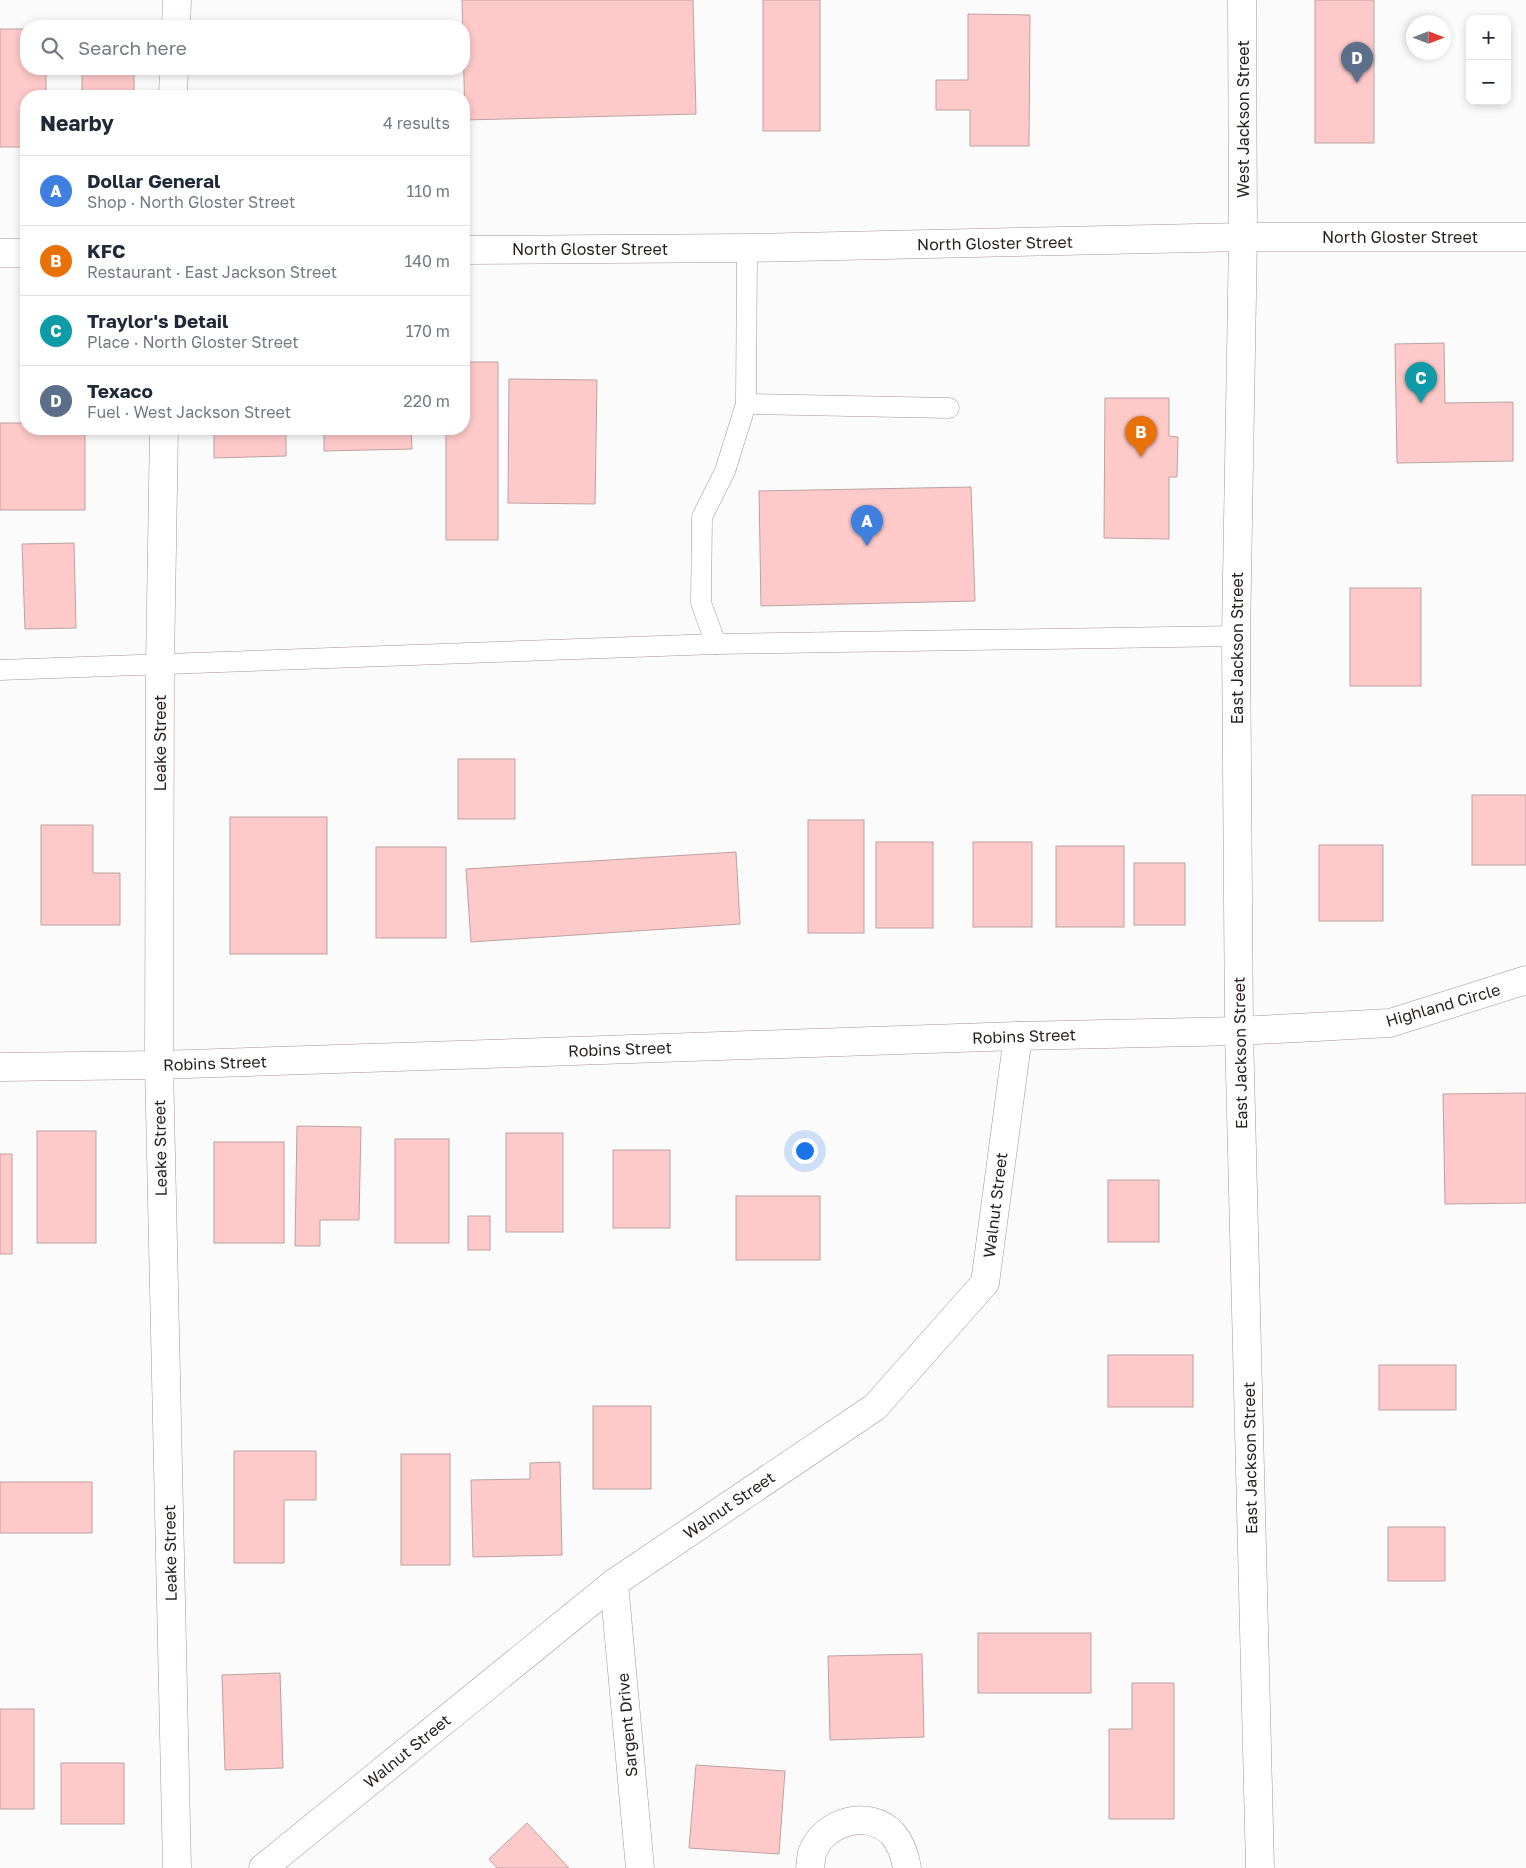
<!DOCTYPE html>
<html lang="en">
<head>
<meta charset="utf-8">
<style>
  body { margin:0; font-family:"Golos Text",sans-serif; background:#f2f2f3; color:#1f2937 }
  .controls { position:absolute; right:15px; top:15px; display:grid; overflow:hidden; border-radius:10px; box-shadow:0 2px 8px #0003 }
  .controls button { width:45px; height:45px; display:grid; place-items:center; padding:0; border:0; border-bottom:1px solid #e0e1e3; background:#fff; color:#1f2937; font:25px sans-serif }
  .compass { position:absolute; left:1406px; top:15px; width:45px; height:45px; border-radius:50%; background:#fff; box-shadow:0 2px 8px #0003; rotate:90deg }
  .you { position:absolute; left:804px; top:1150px; width:18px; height:18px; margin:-12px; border:4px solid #fff; border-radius:50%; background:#1a73e8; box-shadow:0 0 0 8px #1a73e833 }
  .badge { display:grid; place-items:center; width:32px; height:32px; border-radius:50%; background:#1a73e8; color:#fff; font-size:16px; font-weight:700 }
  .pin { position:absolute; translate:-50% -41px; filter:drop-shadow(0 1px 2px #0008) }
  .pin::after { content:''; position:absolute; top:26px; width:18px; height:15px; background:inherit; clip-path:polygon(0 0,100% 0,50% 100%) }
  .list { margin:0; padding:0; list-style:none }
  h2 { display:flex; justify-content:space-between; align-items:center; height:65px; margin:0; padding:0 20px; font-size:21px }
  h2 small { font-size:16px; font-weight:400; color:#747a83 }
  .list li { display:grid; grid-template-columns:32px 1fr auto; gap:15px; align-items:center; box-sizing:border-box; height:70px; padding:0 20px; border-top:1px solid #e0e1e3 }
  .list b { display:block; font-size:19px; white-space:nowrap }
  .list p { margin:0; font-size:16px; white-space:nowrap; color:#747a83 }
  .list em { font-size:16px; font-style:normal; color:#747a83 }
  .icon { flex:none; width:28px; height:28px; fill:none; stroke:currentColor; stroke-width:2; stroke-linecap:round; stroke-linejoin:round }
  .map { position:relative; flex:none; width:1526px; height:1868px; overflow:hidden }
  .search { position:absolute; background:#fff; box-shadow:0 2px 8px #0003; left:20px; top:20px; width:450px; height:55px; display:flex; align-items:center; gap:12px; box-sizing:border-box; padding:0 18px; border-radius:20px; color:#747a83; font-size:19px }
  .panel { position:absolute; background:#fff; box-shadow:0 2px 8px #0003; left:20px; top:90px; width:450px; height:345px; border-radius:20px }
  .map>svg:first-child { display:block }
  .building { fill:#fec9c9; stroke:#bba2a1 }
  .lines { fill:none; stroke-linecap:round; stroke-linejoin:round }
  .lane-casing { stroke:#ab9291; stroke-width:21 }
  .street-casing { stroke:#ab9291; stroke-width:29 }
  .secondary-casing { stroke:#ab9291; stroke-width:29 }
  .lane { stroke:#fff; stroke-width:20 }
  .street { stroke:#fff; stroke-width:28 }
  .secondary { stroke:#fff; stroke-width:28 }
  .labels { text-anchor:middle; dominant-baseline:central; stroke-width:5; stroke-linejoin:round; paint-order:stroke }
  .street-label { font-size:16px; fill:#291f1f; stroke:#fff }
</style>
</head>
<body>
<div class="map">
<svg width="1526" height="1868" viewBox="0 0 1526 1868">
  <rect width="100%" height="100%" fill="#fbfbfb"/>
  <g class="building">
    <polygon points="462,0 693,0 696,114 465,120"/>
    <rect x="763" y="0" width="57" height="131"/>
    <rect x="1315" y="0" width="59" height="143"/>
    <polygon points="968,14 1030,15 1029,146 970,146 970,110 936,110 936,80 968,80"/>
    <polygon points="0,29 26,29 26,69 46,69 46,96 26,96 26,147 0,147"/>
    <rect x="82" y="74" width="52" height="22"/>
    <polygon points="1444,343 1445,403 1513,402 1513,461 1397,463 1395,344"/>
    <polygon points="464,362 498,362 498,540 446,540 446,429 464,429"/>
    <polygon points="509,379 597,380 595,504 508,503"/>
    <polygon points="1105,398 1169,398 1169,436 1178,437 1177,477 1169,477 1169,539 1104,538"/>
    <polygon points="0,423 26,423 26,429 85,429 85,510 0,510"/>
    <polygon points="214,429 286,429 286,456 214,458"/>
    <polygon points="324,429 411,429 412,449 324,451"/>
    <polygon points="971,487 975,601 761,606 759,491"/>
    <polygon points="74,543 76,628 25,629 22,544"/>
    <rect x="1350" y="588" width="71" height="98"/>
    <rect x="458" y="759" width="57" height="60"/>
    <rect x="1472" y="795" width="54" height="70"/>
    <rect x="230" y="817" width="97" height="137"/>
    <rect x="808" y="820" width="56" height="113"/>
    <polygon points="41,825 93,825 93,873 120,873 120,925 41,925"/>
    <rect x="876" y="842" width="57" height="86"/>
    <rect x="973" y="842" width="59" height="85"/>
    <rect x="1319" y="845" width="64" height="76"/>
    <rect x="1056" y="846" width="68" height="81"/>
    <rect x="376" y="847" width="70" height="91"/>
    <polygon points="736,852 740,924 471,942 466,869"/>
    <rect x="1134" y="863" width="51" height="62"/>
    <polygon points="1526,1093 1526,1203 1445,1204 1443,1094"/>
    <polygon points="297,1126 361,1127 359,1220 320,1220 320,1246 295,1246"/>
    <rect x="37" y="1131" width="59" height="112"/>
    <rect x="506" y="1133" width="57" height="99"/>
    <rect x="395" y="1139" width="54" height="104"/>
    <rect x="214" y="1142" width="70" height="101"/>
    <rect x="613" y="1150" width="57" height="78"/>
    <rect x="0" y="1154" width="12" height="100"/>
    <rect x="1108" y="1180" width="51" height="62"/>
    <rect x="736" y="1196" width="84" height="64"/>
    <rect x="468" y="1216" width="22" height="34"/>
    <rect x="1108" y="1355" width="85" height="52"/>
    <rect x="1379" y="1365" width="77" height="45"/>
    <rect x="593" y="1406" width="58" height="83"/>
    <polygon points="234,1451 316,1451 316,1500 284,1500 284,1563 234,1563"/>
    <rect x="401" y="1454" width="49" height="111"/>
    <polygon points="560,1462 562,1555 473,1557 471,1480 530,1479 530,1463"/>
    <rect x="0" y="1482" width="92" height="51"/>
    <rect x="1388" y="1527" width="57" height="54"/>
    <rect x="978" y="1633" width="113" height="60"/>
    <polygon points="922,1654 924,1737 830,1740 828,1656"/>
    <polygon points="280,1673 283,1768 225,1770 222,1675"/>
    <polygon points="1132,1683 1174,1683 1174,1819 1109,1819 1109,1729 1132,1729"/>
    <rect x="0" y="1709" width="34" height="100"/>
    <rect x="61" y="1763" width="63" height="61"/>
    <polygon points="696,1765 785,1771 779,1854 689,1848"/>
    <polygon points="527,1823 569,1868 497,1868 489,1859"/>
  </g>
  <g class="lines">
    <g class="lane-casing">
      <g id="lane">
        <polyline points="746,404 949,408"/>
        <polyline points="716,644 701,603 702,517 725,471 746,404 747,248"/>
        <polyline points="0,670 716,644 1236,636"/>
      </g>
    </g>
    <g class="street-casing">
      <g id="street">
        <polyline points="176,26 177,0"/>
        <polyline points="173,96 174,69"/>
        <polyline points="164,429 160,664 159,1065 177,1868"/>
        <polyline points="0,1067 159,1065 1018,1036 1239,1031 1390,1023 1526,980"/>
        <polyline points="614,1583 640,1868"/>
        <polyline points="263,1868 614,1583 875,1407 985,1283 1018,1036"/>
        <path d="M810,1868C811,1863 811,1857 812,1853C824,1821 868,1809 892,1833C901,1843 905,1855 907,1868"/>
      </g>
    </g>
    <g class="secondary-casing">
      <g id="secondary">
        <polyline points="1242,0 1243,237 1236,636 1239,1031 1260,1868"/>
        <polyline points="464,250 747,248 1243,237 1526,237"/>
        <polyline points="0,253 26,253"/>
      </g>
    </g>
    <use href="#lane" class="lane"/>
    <use href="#street" class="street"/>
    <use href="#secondary" class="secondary"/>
  </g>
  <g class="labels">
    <g class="street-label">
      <text transform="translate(1243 119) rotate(-90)">West Jackson Street</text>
      <text x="1400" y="237">North Gloster Street</text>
      <text transform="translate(995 243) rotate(-1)">North Gloster Street</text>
      <text x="590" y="249">North Gloster Street</text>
      <text transform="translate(1237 648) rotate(-90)">East Jackson Street</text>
      <text transform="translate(160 743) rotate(-90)">Leake Street</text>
      <text transform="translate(1443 1005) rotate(-16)">Highland Circle</text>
      <text transform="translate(1024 1036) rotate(-2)">Robins Street</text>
      <text transform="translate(620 1049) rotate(-2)">Robins Street</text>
      <text transform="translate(1240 1053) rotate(-91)">East Jackson Street</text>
      <text transform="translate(215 1063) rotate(-2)">Robins Street</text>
      <text transform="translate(160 1148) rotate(-91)">Leake Street</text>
      <text transform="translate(995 1205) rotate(-83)">Walnut Street</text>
      <text transform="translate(1250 1458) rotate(-91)">East Jackson Street</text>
      <text transform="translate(729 1505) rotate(-34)">Walnut Street</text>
      <text transform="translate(170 1553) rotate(-91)">Leake Street</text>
      <text transform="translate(627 1725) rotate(-95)">Sargent Drive</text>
      <text transform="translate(407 1751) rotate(-39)">Walnut Street</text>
    </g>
  </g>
</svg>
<div class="controls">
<button>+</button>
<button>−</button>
</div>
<svg class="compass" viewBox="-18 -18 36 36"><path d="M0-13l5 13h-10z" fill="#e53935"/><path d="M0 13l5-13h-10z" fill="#747a83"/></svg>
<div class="you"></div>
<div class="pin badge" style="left:867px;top:546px;background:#3f7fe0">A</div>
<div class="pin badge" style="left:1141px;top:457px;background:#e8710a">B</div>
<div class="pin badge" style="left:1421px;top:403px;background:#0f9aa8">C</div>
<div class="pin badge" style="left:1357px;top:83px;background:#5c6f8a">D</div>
<div class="search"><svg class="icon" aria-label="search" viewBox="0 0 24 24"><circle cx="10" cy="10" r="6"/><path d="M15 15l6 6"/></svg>Search here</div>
<section class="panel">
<h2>Nearby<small>4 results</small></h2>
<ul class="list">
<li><span class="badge" style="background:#3f7fe0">A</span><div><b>Dollar General</b><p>Shop · North Gloster Street</p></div><em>110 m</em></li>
<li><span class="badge" style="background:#e8710a">B</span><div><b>KFC</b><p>Restaurant · East Jackson Street</p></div><em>140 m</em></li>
<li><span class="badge" style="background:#0f9aa8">C</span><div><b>Traylor's Detail</b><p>Place · North Gloster Street</p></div><em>170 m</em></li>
<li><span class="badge" style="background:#5c6f8a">D</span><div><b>Texaco</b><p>Fuel · West Jackson Street</p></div><em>220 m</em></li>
</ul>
</section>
</div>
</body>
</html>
